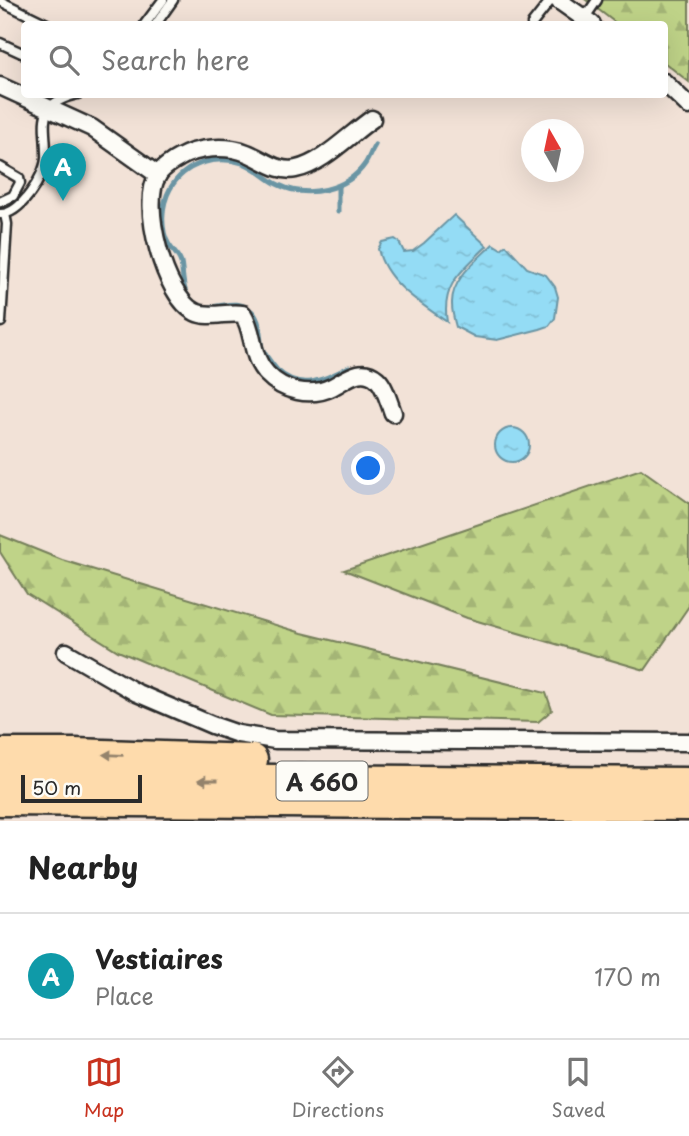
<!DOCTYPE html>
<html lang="en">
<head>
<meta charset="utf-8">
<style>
  body { margin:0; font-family:"Playpen Sans",sans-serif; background:#f6f6f6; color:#222 }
  .compass { position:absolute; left:521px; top:119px; width:63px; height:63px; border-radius:50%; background:#fff; box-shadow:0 7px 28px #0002; rotate:351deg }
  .scale { position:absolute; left:21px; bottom:18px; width:121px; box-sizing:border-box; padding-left:7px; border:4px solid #2b2b2b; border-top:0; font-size:19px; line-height:24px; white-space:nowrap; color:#2b2b2b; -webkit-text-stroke:5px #fdfcf7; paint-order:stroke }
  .you { position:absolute; left:369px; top:469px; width:24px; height:24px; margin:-18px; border:5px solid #fff; border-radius:50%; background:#1a73e8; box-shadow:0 0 0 10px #1a73e833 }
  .badge { display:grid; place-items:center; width:46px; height:46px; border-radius:50%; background:#c8321e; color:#fff; font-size:23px; font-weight:700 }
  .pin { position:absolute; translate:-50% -58px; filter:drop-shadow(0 2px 4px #0008) }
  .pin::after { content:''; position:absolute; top:37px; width:24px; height:21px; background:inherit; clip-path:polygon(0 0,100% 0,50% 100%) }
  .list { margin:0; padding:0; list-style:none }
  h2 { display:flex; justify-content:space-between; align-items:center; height:91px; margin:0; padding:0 28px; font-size:30px }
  h2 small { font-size:23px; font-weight:400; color:#767676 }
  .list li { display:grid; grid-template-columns:46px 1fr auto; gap:21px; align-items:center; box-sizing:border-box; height:126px; padding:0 28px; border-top:2px solid #e0e0e0 }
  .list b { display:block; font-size:26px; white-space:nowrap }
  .list p { margin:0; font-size:23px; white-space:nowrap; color:#767676 }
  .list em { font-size:23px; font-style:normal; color:#767676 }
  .icon { flex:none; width:38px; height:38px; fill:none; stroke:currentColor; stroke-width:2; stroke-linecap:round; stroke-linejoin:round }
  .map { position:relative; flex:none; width:689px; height:821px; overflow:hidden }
  .search { position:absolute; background:#fff; box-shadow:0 7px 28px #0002; left:21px; right:21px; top:21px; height:77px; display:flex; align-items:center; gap:18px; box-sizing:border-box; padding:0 24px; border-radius:7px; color:#767676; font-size:26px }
  .sheet { height:217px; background:#fff }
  nav { display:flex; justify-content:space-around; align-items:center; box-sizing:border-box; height:98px; border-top:2px solid #e0e0e0; background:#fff; font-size:19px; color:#767676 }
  nav a { display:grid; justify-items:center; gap:4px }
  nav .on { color:#c8321e }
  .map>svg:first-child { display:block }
  .forest { fill:url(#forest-firs); stroke:#757f5a; stroke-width:2 }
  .water { fill:url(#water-ripples); stroke:#6a95a4; stroke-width:2 }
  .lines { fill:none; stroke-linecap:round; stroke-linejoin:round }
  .stream { stroke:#6a95a4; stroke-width:5 }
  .lane-casing { stroke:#2b2b2b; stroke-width:13 }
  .street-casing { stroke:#2b2b2b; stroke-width:21 }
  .highway-casing { stroke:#2b2b2b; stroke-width:35 }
  .lane { stroke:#fdfcf7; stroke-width:8 }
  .street { stroke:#fdfcf7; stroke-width:16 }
  .highway { stroke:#fedbac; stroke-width:30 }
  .oneway { fill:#94836c }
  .labels { text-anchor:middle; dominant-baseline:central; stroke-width:5; stroke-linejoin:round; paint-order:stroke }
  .shield { fill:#fdfcf7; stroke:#6a6a68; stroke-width:2 }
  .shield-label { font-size:23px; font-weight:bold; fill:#2b2b2b }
</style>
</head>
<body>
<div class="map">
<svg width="689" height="821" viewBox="0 0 689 821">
  <defs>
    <pattern id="forest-firs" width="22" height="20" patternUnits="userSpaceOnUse" patternTransform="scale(1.75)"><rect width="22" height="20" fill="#bfd388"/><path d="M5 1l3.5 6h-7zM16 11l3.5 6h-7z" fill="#a4b576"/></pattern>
    <pattern id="water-ripples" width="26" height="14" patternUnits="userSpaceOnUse" patternTransform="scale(1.75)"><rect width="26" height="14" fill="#94dcf5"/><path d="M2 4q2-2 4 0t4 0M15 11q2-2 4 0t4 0" fill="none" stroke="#80bdd2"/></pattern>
  </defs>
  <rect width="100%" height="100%" fill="#f2e2d7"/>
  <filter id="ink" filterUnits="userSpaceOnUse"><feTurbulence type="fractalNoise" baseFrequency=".0143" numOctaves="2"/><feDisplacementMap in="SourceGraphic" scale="14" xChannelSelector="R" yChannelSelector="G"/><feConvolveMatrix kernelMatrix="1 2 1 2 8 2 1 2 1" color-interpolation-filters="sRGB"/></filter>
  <g filter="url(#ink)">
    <g class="forest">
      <polygon points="586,0 689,0 689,82 665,63 664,24 617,24"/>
      <polygon points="641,469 689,503 689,606 645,670 467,618 344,570"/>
      <polygon points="0,535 62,560 302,633 546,693 552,710 538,722 271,715 118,651 27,594 0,552"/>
    </g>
    <g class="water">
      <path d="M454,215L487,246C462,271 441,284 447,322C421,304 385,282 378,249L382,242L395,239L399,242L404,252L413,251L424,243Z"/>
      <path d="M493,244L501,249L506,245L527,268L546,275L555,287L558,297L555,318L549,326L540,329L497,340L475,337L456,327C454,320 452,312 452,304C451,279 477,260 493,244Z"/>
      <circle cx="512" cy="445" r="17"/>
    </g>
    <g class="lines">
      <g class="stream">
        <polyline points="338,186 338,212"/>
        <path d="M349,367C325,380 300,392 277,370C272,364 265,356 262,348C259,335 262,318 249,309C233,297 215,312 198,305C181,298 184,278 181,263C179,256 173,251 169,245C160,230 161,205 170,189C184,164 215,154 243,163C256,167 266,179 279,185C307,199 347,190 365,164C369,158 371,151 375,145"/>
      </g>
      <g class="lane-casing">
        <g id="lane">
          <polyline points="0,1 47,24"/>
          <polyline points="584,19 597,0"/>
          <polyline points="145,24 163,0"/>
          <polyline points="156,24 173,0"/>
          <polyline points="532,24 551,0"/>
          <polyline points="0,43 24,54"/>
          <polyline points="0,167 19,178 20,183 13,196 0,202"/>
          <path d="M0,214C20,215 45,176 46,158C47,124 33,104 78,94"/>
          <polyline points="1,322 7,224 5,214"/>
        </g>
      </g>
      <g class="street-casing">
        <g id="street">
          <polyline points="558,0 592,24"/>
          <polyline points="664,82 689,106"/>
          <polyline points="0,86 92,128 158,175"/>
          <path d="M372,119C350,134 322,164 296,169C278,173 263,159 247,153C226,145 198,147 179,158C173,161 161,169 158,175C139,203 165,298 195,312C209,319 228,311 243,314C255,333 250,357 267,374C283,391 310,398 332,387C346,380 361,365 377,379C385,386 389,403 393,413"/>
          <polyline points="66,652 137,693 212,725 238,734 275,740 689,742"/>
        </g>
      </g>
      <g class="highway-casing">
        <g id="highway">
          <polyline points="0,754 74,754 252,760"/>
          <polyline points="0,778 689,783"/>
          <polyline points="0,800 689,805"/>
        </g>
      </g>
      <use href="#lane" class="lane"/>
      <use href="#street" class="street"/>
      <use href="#highway" class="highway"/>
    </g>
    <defs><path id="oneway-solid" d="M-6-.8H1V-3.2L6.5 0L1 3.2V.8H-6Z" transform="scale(1.75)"/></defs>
    <g class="oneway">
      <use href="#oneway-solid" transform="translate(113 755) rotate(-178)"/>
      <use href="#oneway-solid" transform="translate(208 780) rotate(-180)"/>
    </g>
  </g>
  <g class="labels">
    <rect class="shield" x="276.5" y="761.5" width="91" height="39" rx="5"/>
    <g class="shield-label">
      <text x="322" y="781">A 660</text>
    </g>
  </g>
</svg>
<svg class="compass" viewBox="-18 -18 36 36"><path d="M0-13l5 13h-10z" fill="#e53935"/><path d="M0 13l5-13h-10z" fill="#767676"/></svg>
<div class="scale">50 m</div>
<div class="you"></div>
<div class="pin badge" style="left:63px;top:201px;background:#0f9aa8">A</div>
<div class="search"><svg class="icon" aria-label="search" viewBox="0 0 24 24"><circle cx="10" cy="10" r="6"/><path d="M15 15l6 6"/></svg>Search here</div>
</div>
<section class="sheet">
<h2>Nearby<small></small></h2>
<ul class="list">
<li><span class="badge" style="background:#0f9aa8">A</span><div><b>Vestiaires</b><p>Place</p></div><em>170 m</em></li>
</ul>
</section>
<nav>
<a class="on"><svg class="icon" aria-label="map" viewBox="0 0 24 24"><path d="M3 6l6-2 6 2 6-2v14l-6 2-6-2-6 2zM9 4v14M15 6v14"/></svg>Map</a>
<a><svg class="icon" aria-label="directions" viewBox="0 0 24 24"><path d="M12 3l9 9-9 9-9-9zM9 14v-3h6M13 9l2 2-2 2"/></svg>Directions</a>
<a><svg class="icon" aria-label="saved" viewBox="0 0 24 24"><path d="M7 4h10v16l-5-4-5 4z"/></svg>Saved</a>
</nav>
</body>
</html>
